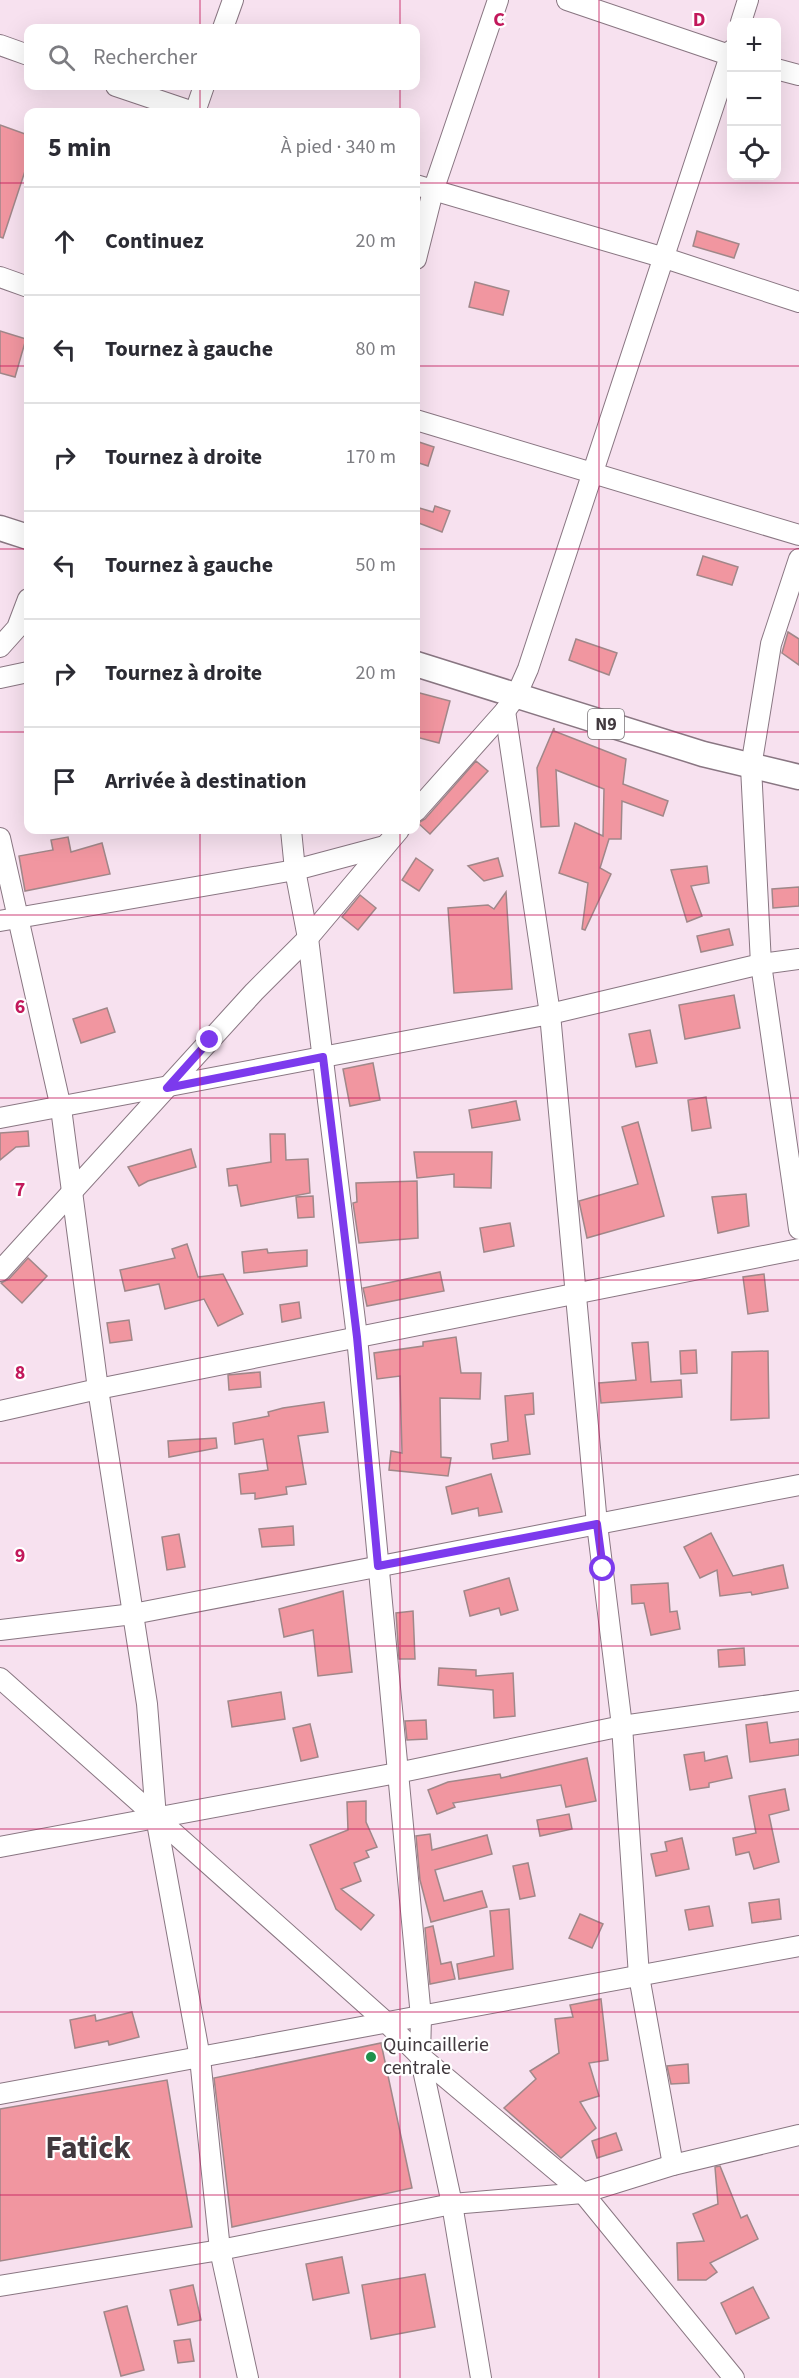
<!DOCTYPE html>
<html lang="fr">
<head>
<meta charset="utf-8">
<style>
  body { margin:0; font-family:"Source Sans 3",sans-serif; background:#f2f2f3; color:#2b2b33 }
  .controls { position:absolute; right:18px; top:18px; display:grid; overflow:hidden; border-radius:12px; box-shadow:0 6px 24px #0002 }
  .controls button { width:54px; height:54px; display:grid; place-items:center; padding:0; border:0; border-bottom:2px solid #e1e1e2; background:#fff; color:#2b2b33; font:30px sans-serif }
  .stop { position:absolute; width:18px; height:18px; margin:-14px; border:4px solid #7c3aed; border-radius:50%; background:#fff }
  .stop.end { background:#7c3aed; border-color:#fff; box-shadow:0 2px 6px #0008 }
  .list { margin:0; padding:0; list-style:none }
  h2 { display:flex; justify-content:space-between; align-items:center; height:78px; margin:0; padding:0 24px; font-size:26px }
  h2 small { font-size:20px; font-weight:400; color:#7c7c81 }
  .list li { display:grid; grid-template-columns:39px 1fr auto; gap:18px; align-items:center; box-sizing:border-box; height:108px; padding:0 24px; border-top:2px solid #e1e1e2 }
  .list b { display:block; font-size:22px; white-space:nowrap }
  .list em { font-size:20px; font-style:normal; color:#7c7c81 }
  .icon { flex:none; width:33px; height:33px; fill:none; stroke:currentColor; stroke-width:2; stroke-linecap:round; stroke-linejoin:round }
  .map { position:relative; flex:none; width:799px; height:2378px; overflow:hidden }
  .search { position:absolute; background:#fff; box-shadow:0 6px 24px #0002; left:24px; top:24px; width:396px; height:66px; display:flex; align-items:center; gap:15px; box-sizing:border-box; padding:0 21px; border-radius:12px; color:#7c7c81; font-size:22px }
  .panel { position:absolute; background:#fff; box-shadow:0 6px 24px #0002; left:24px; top:108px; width:396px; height:726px; border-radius:12px }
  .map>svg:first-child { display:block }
  .building { fill:#f196a0; stroke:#a08789; stroke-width:1.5 }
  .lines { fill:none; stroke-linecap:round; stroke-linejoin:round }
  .minor-casing { stroke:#897682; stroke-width:22 }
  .major-casing { stroke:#897682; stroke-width:27 }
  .minor { stroke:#fff; stroke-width:20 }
  .major { stroke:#fff; stroke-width:24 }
  .route { stroke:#7c3aed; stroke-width:8 }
  .grid { fill:none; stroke:#c2185b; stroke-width:1.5; stroke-opacity:0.55 }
  .poi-dot { fill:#1f914b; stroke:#fff; stroke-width:2 }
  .labels { text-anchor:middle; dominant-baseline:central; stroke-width:4.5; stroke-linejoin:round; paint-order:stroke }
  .shield { fill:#fff; stroke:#7a7478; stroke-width:1.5 }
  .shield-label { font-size:18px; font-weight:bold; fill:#41393e }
  .poi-label { font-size:20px; fill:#41393e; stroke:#fff; text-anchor:start }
  .town-label { font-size:32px; font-weight:bold; fill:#41393e; stroke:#fff }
  .grid-label { font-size:20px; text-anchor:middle; font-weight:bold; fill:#c2185b; stroke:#fff; stroke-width:4.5; stroke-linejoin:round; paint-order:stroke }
</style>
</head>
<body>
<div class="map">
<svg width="799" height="2378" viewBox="0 0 799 2378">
  <rect width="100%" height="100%" fill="#f7e1ef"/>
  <g class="building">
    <polygon points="0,125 28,135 28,162 3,238 0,237"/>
    <polygon points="697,231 739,244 734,258 693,246"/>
    <polygon points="475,282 509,291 503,315 469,307"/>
    <polygon points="0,331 26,339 15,377 0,373"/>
    <polygon points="416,441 434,447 428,466 416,462"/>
    <polygon points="435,506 450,511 442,532 416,522 416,507 433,512"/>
    <polygon points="703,556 738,567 732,585 697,575"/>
    <polygon points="788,632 799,639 799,665 782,653"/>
    <polygon points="576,639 617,653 609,675 569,660"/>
    <polygon points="416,692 450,701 439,743 416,737"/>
    <polygon points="554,728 554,731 626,759 623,784 668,801 663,816 622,801 621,839 609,839 600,868 611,874 585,930 582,929 588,883 559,873 575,823 603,836 604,789 556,770 559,826 541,827 537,768"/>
    <polygon points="476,761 488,771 430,834 418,823 425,819"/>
    <polygon points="68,837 71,852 102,843 110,874 25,891 19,856 53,850 51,840"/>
    <polygon points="416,858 433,870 419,891 402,880"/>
    <polygon points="498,858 503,876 484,881 468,866"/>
    <polygon points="707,866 709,883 691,886 702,916 687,922 671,870"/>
    <polygon points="799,887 799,906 773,908 772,889"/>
    <polygon points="506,892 512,989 454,993 448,908 488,905 494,909"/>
    <polygon points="360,895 376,908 358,930 342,917"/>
    <polygon points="729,929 733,945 701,952 697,936"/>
    <polygon points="734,995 740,1028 685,1039 679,1005"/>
    <polygon points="107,1008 115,1032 81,1043 73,1019"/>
    <polygon points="650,1030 657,1063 636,1067 629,1034"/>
    <polygon points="373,1063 380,1100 350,1106 343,1069"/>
    <polygon points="706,1097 711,1128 692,1131 688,1100"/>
    <polygon points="516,1101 520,1120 472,1128 469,1110"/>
    <polygon points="638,1122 664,1216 587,1238 579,1201 638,1184 622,1127"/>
    <polygon points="28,1131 29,1146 16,1147 0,1160 0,1133"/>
    <polygon points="270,1134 285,1134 286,1160 308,1159 310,1193 241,1206 237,1185 229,1186 227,1169 271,1162"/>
    <polygon points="191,1149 196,1167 148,1181 139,1186 128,1167"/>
    <polygon points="414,1152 492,1152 491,1188 454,1187 454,1174 417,1178"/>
    <polygon points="417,1181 418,1238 359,1243 353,1203 357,1202 356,1183"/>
    <polygon points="746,1194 749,1226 718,1233 712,1197"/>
    <polygon points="313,1196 314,1217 298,1218 296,1197"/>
    <polygon points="510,1223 514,1246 484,1252 480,1228"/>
    <polygon points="187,1244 198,1277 223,1274 243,1314 218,1326 204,1299 165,1309 159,1284 125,1291 120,1270 175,1258 172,1249"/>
    <polygon points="267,1249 268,1253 307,1250 307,1266 244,1273 242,1252"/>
    <polygon points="28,1258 47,1276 22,1303 1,1283 9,1279"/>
    <polygon points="440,1272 444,1291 367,1306 363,1288"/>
    <polygon points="764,1274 768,1311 748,1314 743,1277"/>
    <polygon points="299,1302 301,1318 282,1322 280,1305"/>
    <polygon points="129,1320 132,1340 110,1343 107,1323"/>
    <polygon points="456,1337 461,1373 481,1373 480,1399 440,1398 441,1457 451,1458 448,1476 389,1470 391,1451 402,1453 400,1376 377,1379 374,1353 423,1346 423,1342"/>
    <polygon points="648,1342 651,1382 681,1380 682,1397 601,1403 599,1383 636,1380 632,1343"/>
    <polygon points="696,1350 697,1373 681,1374 680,1351"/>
    <polygon points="768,1351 769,1418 731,1420 732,1352"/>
    <polygon points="260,1372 261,1387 229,1390 228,1375"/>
    <polygon points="533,1393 534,1414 525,1415 530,1454 493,1459 491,1444 508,1441 505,1396"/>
    <polygon points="324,1402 328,1432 298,1436 306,1484 286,1487 287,1494 255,1499 255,1493 241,1494 239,1474 268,1470 263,1439 235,1444 233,1423 269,1416 268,1412 283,1408"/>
    <polygon points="216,1438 217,1448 169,1457 168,1441"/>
    <polygon points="491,1474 502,1512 479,1516 478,1508 452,1514 446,1487"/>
    <polygon points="293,1526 294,1545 262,1547 259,1529"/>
    <polygon points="711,1533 733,1576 783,1565 788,1588 752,1595 751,1592 720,1596 717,1570 700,1578 684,1547"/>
    <polygon points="179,1534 185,1567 167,1570 162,1537"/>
    <polygon points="509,1578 518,1610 501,1615 499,1608 470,1616 464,1591"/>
    <polygon points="668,1583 670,1612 677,1611 680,1629 651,1635 644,1603 632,1604 631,1585"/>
    <polygon points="343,1591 352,1672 318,1676 313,1630 284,1637 279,1609"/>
    <polygon points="413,1611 415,1659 399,1659 396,1613"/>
    <polygon points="744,1648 745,1665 719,1667 718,1650"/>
    <polygon points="439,1668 476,1670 476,1676 513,1673 515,1716 494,1718 493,1690 438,1685"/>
    <polygon points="281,1692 285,1719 232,1727 228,1701"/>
    <polygon points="426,1720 427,1739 407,1740 405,1721"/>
    <polygon points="767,1722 770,1743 799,1739 799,1755 750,1762 746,1725"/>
    <polygon points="310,1724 318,1757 301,1761 293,1728"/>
    <polygon points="704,1752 705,1761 727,1756 732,1778 709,1783 709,1787 690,1790 684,1755"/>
    <polygon points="587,1758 596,1801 566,1807 561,1785 453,1803 455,1807 437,1814 428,1790 448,1782 500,1774 501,1778"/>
    <polygon points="785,1789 789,1810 769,1815 779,1862 754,1869 749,1852 736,1855 733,1838 756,1833 749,1796"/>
    <polygon points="366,1801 366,1822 377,1847 366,1851 369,1857 354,1863 361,1881 341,1889 374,1915 361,1930 336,1909 310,1845 348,1830 347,1802"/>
    <polygon points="569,1814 572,1829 540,1836 537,1820"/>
    <polygon points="430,1834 432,1850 487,1835 492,1854 435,1870 444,1901 482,1891 487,1907 431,1922 420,1880 416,1836"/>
    <polygon points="682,1838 689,1869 656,1876 651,1854 667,1851 665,1842"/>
    <polygon points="528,1863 535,1896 520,1899 513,1866"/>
    <polygon points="779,1899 781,1919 752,1923 749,1903"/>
    <polygon points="709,1906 713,1926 689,1930 685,1910"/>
    <polygon points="509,1909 513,1969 459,1979 457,1964 494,1956 490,1911"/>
    <polygon points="580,1914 603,1924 592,1948 569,1938"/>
    <polygon points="433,1926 441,1964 451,1962 455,1979 430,1984 425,1928"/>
    <polygon points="601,1999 608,2060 589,2063 599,2096 580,2102 596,2128 561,2158 504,2108 536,2079 530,2071 559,2053 555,2019 573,2017 570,2005"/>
    <polygon points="132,2012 139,2037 109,2045 108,2041 75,2048 70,2020 95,2015 96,2021"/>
    <polygon points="381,2043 412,2188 232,2227 214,2078"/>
    <polygon points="688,2064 689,2083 671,2084 667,2066"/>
    <polygon points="167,2080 192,2227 0,2261 0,2109"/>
    <polygon points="616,2133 622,2150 597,2158 592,2141"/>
    <polygon points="720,2166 741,2218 747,2215 758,2239 710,2263 717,2272 706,2280 678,2280 677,2243 704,2241 693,2214 718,2204 715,2167"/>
    <polygon points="342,2257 349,2293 313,2300 306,2264"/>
    <polygon points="425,2274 435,2327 371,2339 362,2285"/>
    <polygon points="193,2285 201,2320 178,2325 170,2290"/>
    <polygon points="753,2287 769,2318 736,2334 721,2303"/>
    <polygon points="127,2306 144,2370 121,2376 104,2312"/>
    <polygon points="190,2339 194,2361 178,2363 174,2341"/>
  </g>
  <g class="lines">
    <g class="minor-casing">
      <g id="minor">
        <polyline points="567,0 732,56"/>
        <polyline points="741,22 748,0"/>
        <polyline points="223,28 233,0"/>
        <polyline points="0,45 28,55"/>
        <polyline points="776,69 799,75"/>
        <polyline points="116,86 193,112"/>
        <polyline points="195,112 204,86"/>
        <polyline points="416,185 665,258 799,302"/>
        <polyline points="416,259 433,191 498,0"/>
        <polyline points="0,277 28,287"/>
        <polyline points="416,420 799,535"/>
        <polyline points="799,559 771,644 751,767 761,964 799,1229"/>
        <polyline points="0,647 17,628 28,599"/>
        <polyline points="0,678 28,672"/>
        <polyline points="505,711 550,1014 597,1524 622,1726 639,1976 673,2165"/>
        <polyline points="416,811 505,711 516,696 528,669 732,50"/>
        <polyline points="291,830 295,870 308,938 357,1337 421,2017 420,2056 452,2204 481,2378"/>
        <polyline points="0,838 61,1108 98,1389 147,1704 156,1817 200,2058 220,2250 248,2378"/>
        <polyline points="0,921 295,870 385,846"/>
        <polyline points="0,1118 550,1014 761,964 799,959"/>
        <polyline points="0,1271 254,992 308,938 399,830"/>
        <polyline points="0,1411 98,1389 799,1249"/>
        <polyline points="0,1630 133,1614 799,1485"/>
        <polyline points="0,1678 387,2023 420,2056 583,2193 734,2378"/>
        <polyline points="0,1847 397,1773 622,1726 799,1701"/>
        <polyline points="0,2094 799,1946"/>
        <polyline points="0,2286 220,2250 452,2204 583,2193 673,2165 799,2135"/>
      </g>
    </g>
    <g class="major-casing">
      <g id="major">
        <polyline points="0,528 28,537"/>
        <polyline points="416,664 703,754 799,777"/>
      </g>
    </g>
    <use href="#minor" class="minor"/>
    <use href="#major" class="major"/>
  </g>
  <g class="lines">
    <polyline class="route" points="210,1040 167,1088 323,1057 357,1337 378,1566 597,1524 603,1569"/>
  </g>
  <path class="grid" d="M200,0V28M400,0V28M599,0V2378M200,86V112M400,86V112M0,183H28M416,183H799M0,366H28M416,366H799M0,549H28M416,549H799M0,732H28M416,732H799M200,830V2378M400,830V2378M0,915H799M0,1098H799M0,1280H799M0,1463H799M0,1646H799M0,1829H799M0,2012H799M0,2195H799"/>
  <circle class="poi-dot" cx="371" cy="2057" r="6"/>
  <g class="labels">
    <rect class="shield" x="588" y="709" width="36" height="30" rx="4.5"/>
    <g class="shield-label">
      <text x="606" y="724">N9</text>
    </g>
    <g class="poi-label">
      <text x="383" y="2045">Quincaillerie<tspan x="383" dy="23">centrale</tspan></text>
    </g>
    <g class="town-label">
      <text x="88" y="2148">Fatick</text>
    </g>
  </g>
  <g class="grid-label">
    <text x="499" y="26">C</text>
    <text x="699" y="26">D</text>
    <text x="20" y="1013">6</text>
    <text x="20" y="1196">7</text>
    <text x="20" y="1379">8</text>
    <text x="20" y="1562">9</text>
  </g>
</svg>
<div class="controls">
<button>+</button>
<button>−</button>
<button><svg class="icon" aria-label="locate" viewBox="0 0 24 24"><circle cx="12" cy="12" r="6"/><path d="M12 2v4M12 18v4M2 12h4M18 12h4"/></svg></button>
</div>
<div class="stop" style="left:603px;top:1569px"></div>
<div class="stop end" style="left:210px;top:1040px"></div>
<div class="search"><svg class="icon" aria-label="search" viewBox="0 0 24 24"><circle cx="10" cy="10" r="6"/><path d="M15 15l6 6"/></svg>Rechercher</div>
<section class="panel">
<h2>5 min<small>À pied · 340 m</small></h2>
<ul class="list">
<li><svg class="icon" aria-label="ahead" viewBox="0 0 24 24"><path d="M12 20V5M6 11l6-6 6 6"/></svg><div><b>Continuez</b></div><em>20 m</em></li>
<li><svg class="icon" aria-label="left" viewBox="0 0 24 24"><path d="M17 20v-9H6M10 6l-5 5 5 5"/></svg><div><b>Tournez à gauche</b></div><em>80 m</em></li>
<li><svg class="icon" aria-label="right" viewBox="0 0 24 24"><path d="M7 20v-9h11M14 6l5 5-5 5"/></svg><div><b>Tournez à droite</b></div><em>170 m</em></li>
<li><svg class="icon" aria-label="left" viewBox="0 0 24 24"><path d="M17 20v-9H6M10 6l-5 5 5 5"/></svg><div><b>Tournez à gauche</b></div><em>50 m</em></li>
<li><svg class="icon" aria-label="right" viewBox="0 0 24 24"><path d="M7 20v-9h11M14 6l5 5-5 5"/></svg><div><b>Tournez à droite</b></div><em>20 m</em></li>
<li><svg class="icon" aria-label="arrive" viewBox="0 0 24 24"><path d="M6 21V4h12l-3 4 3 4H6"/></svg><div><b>Arrivée à destination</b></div></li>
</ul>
</section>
</div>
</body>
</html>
